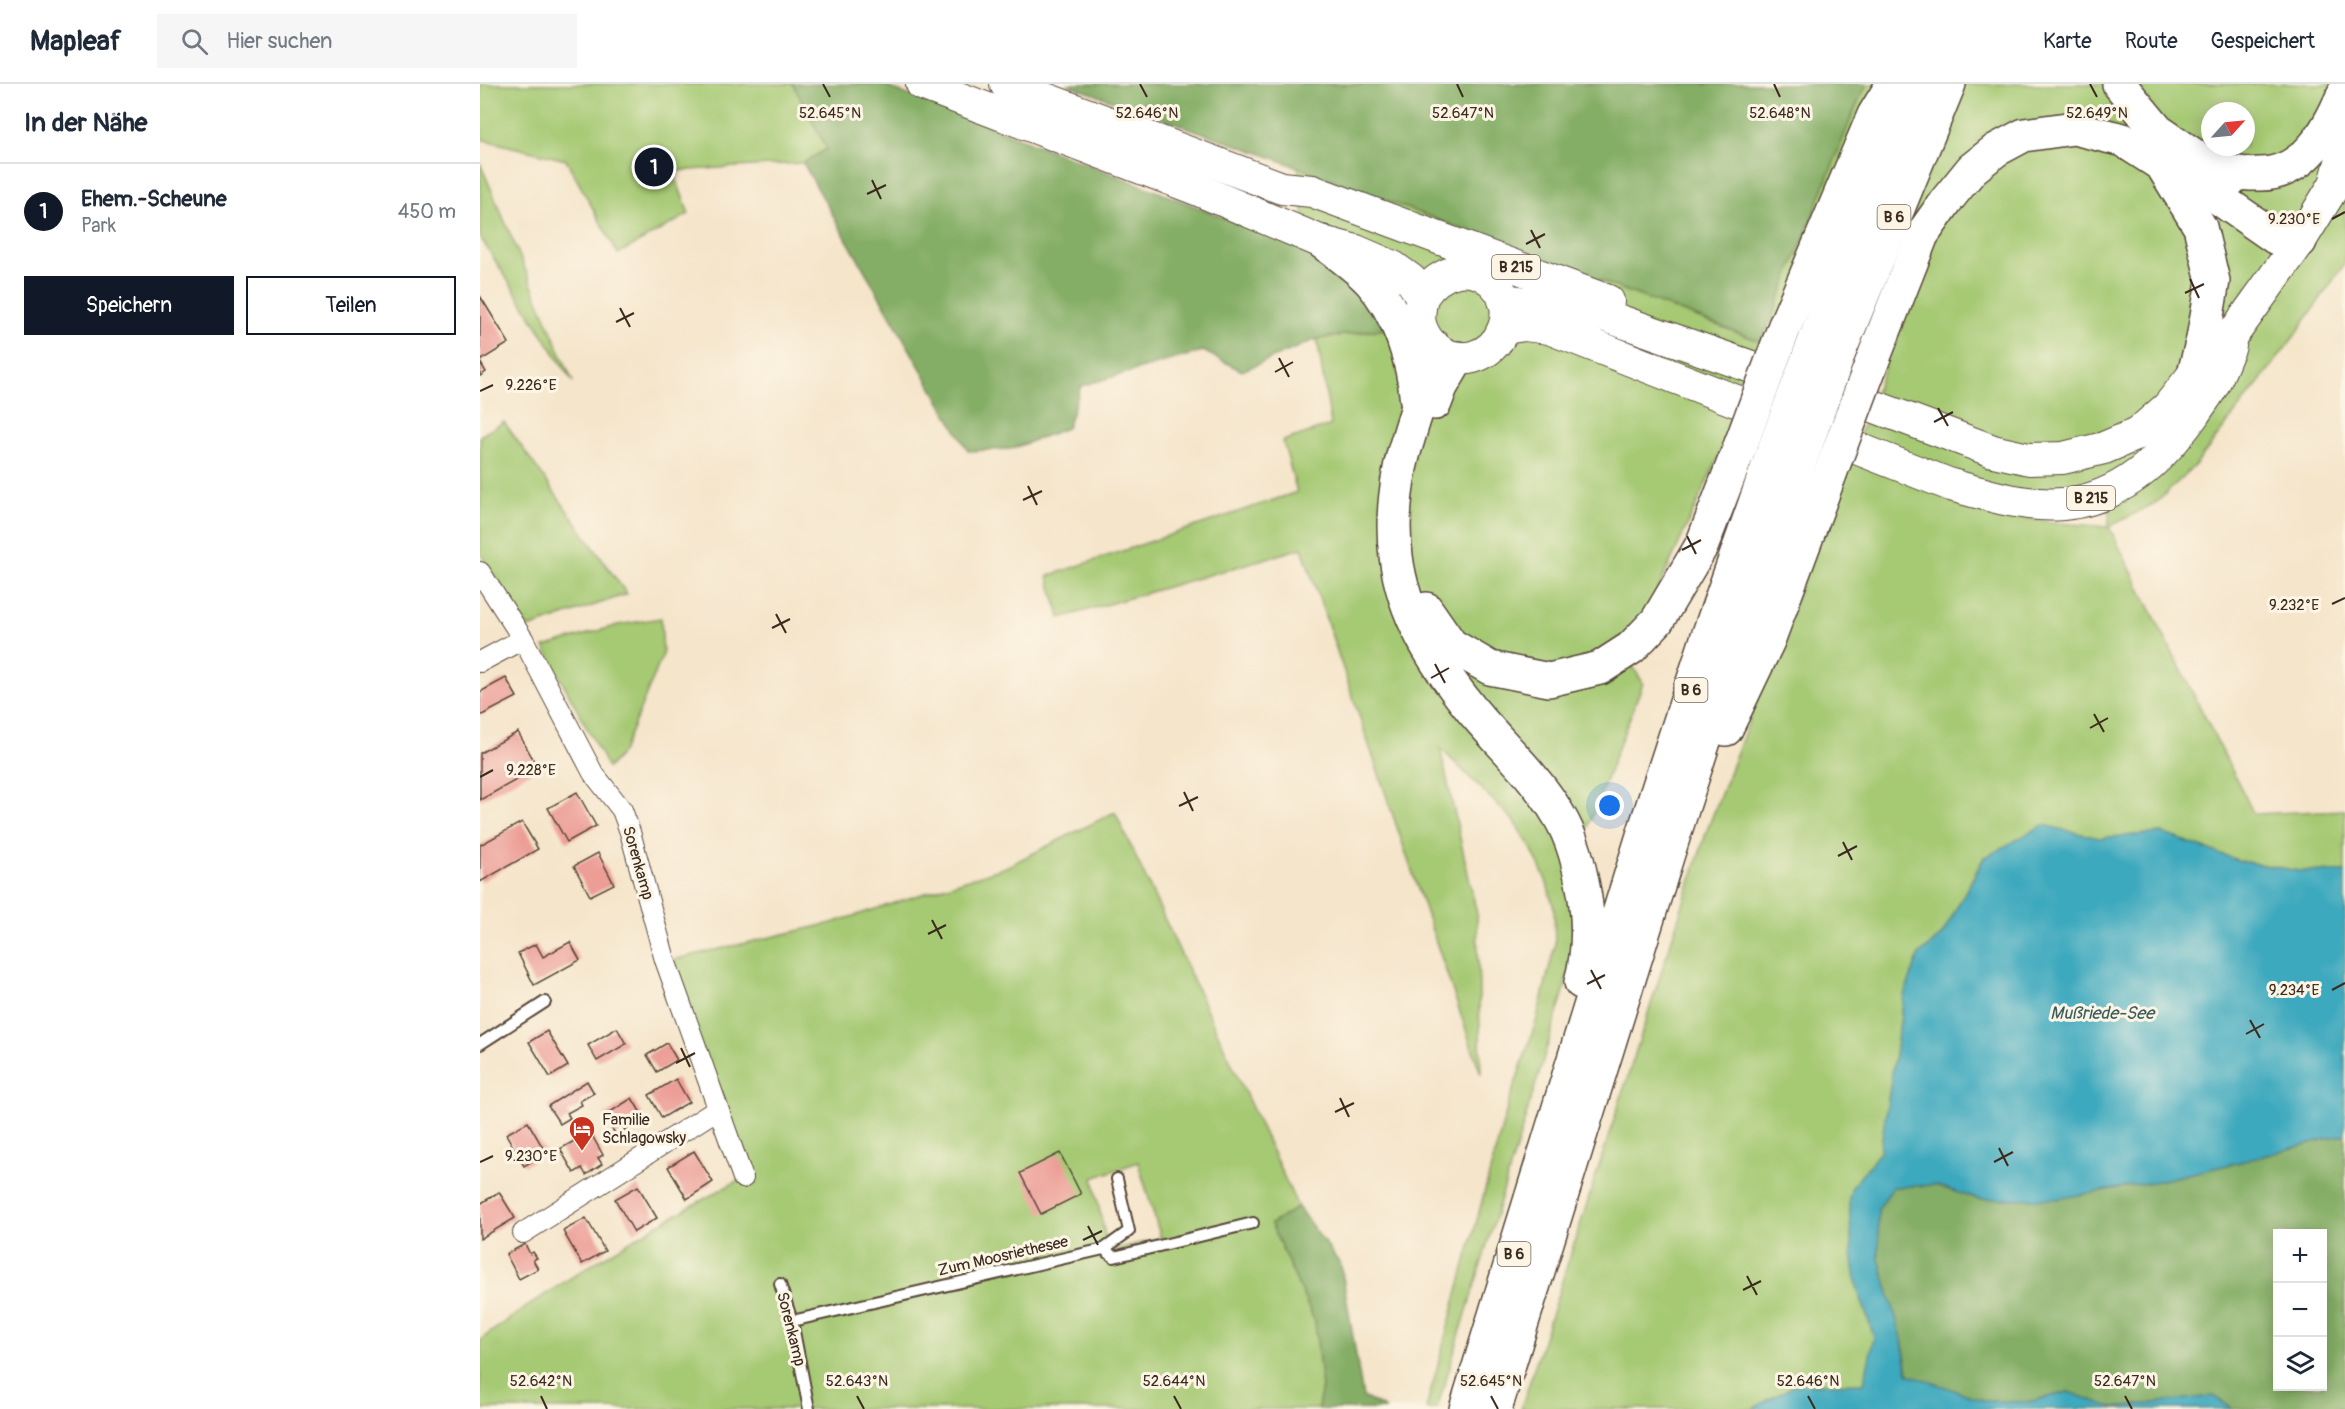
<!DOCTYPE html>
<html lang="de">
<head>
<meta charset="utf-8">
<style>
  body { margin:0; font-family:Pangolin,sans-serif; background:#f6f6f7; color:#1f2937 }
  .controls { position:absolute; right:18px; bottom:18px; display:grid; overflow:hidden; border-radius:0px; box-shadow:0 3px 15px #0003 }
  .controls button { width:54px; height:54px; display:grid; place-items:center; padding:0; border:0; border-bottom:2px solid #e0e1e3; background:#fff; color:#1f2937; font:30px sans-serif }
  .compass { position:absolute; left:1721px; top:18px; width:54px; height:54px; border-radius:50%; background:#fff; box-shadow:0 3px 15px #0003; rotate:63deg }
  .you { position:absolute; left:1130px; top:722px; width:21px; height:21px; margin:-15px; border:4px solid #fff; border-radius:50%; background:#1a73e8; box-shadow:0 0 0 9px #1a73e833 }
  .badge { display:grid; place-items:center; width:39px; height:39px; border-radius:50%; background:#111827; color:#fff; font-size:20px; font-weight:700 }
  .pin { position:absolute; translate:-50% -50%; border:3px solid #fff; box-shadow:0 2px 6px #0006 }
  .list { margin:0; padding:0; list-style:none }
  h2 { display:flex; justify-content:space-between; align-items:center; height:78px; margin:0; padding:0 24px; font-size:26px }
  h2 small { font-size:20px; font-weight:400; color:#747a83 }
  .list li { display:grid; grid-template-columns:39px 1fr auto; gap:18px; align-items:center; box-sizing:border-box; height:96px; padding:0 24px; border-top:2px solid #e0e1e3 }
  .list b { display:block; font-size:22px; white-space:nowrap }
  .list p { margin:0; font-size:20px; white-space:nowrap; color:#747a83 }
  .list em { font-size:20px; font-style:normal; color:#747a83 }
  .actions { display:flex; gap:12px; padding:18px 24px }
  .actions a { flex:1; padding:14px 0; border:2px solid #111827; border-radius:0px; text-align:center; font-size:21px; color:#111827 }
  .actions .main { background:#111827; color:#fff }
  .icon { flex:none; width:33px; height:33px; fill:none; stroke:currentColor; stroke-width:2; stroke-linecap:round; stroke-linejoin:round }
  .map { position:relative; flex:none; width:1865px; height:1325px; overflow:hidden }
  header { display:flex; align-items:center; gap:36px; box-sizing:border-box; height:84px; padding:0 30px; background:#fff; border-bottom:2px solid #e0e1e3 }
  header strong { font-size:28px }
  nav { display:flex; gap:33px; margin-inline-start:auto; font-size:21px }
  .search { width:420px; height:54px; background:#f6f6f7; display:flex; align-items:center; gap:15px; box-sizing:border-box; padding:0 21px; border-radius:0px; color:#747a83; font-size:22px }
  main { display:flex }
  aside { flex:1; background:#fff }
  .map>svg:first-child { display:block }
  .green { fill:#a6c973; stroke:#707a48; stroke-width:1.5; fill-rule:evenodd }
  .forest { fill:#84ad65; stroke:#606c42; stroke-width:1.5; fill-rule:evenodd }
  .water { fill:#3ea9be; stroke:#3c6a6e; stroke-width:1.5 }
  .building { fill:#ec9d96 }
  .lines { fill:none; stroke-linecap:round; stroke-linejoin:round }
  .lane-casing { stroke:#574638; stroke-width:14 }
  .street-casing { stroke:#574638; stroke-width:22 }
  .primary-casing { stroke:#574638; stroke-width:34 }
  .highway-casing { stroke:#574638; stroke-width:36 }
  .lane { stroke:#fff; stroke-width:10 }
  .street { stroke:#fff; stroke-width:20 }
  .primary { stroke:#fff; stroke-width:32 }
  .highway { stroke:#fff; stroke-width:33 }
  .highway-bridge-casing { stroke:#574638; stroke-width:36; stroke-linecap:butt }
  .highway-bridge { stroke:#fff; stroke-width:33 }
  .ticks { fill:none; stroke:#3b2a1e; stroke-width:2 }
  .labels { text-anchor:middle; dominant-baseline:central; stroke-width:6; stroke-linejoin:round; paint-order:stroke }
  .shield { fill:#fcf5e5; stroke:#75675a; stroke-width:1.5 }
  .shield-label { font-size:15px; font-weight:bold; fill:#3b2a1e }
  .street-label { font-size:16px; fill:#3b2a1e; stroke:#fcf5e5 }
  .poi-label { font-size:16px; fill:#3b2a1e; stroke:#fcf5e5; text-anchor:start }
  .water-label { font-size:18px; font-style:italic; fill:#3c5d5e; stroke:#fcf5e5 }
  .ticks-label { font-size:15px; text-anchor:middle; fill:#3b2a1e; stroke:#fcf5e5; stroke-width:6; stroke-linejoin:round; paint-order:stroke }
</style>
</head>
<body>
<header>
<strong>Mapleaf</strong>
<div class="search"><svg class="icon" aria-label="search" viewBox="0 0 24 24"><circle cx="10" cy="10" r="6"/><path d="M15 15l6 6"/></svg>Hier suchen</div>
<nav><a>Karte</a><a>Route</a><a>Gespeichert</a></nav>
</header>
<main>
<aside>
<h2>In der Nähe<small></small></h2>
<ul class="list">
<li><span class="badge">1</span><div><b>Ehem.-Scheune</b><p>Park</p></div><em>450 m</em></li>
</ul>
<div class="actions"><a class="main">Speichern</a><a>Teilen</a></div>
</aside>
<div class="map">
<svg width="1865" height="1325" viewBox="0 0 1865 1325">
  <rect width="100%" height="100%" fill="#fcf5e5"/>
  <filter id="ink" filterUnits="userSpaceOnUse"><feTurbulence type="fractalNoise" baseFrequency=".0167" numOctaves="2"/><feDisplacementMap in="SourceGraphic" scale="12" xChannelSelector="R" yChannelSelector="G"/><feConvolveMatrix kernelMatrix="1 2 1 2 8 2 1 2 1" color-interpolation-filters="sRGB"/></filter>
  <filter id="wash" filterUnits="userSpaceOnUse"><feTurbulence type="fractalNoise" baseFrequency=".008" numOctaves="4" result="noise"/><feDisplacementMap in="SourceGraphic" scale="24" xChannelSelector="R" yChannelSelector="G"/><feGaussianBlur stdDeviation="1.35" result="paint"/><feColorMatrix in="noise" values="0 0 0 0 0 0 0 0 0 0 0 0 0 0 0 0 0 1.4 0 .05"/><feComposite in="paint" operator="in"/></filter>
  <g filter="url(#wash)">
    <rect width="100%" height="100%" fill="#f5e5cb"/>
    <g class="green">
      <polygon points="0,0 313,0 347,65 323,79 193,87 209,130 138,170 86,76 0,55"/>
      <path d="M1387,0H1865V179L1813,254L1716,380L1677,418L1629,443L1774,730L1865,726V788L1819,787L1760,777L1682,749L1619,754L1601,750L1504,773L1462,851L1439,871L1424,912L1400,1068L1372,1103L1369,1114L1372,1170L1377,1202L1394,1253L1384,1299L1315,1301L1272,1325H1041L1226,749L1405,283L1290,238L1376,22ZM1730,27H1766V63H1730ZM1627,422L1630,430L1628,443L1579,439L1531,432Z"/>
      <polygon points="0,79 93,298 0,153"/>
      <polygon points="818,83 1282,258 1246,356 1169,525 1138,557 1163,599 1088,795 1094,831 1092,871 1084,907 957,1325 946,1325 1028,1021 1056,938 1075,861 1074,824 1066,796 1050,762 1032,735 960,664 997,830 1001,990 822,464 580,534 568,492 817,408 803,357 851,341 837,255 907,245 828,166"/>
      <polygon points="24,338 147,510 48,544 0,469 0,352"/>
      <polygon points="181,534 183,570 143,667 128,684 64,563 138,541"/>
      <path d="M635,728L818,1123L791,1140L835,1238L842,1303L838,1325H0V1256C83,1195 172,1142 263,1094L192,876L352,839L526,783ZM658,1078L681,1154L637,1165L625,1152L613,1094Z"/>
    </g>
    <g class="forest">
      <polygon points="313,0 400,0 828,166 876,198 908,244 837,255 762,287 723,267 601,302 587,344 531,365 488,367 323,79 347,65"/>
      <polygon points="586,0 1387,0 1376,22 1282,258 818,83"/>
      <path d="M1865,1050V1325H1753L1733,1312L1634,1324L1588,1308L1548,1318L1505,1317L1429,1291L1421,1251L1398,1180V1125L1413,1103L1454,1101L1498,1115L1678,1097L1760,1078ZM1798,1150H1842V1302H1798Z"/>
      <polygon points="818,1123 861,1181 883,1313 906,1325 838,1325 842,1303 835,1238 791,1140"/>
    </g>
    <polygon class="water" points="1563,741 1619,754 1682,749 1760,777 1819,787 1865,788 1865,1050 1760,1078 1678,1097 1577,1115 1498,1115 1455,1101 1413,1103 1398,1125 1399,1175 1421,1251 1428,1290 1505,1317 1548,1318 1588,1308 1634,1324 1733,1312 1753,1325 1272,1325 1315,1301 1384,1299 1394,1253 1377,1202 1372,1170 1369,1114 1372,1103 1400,1068 1424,912 1439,871 1462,851 1504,774"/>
    <g id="blocks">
      <g class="building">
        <polygon points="0,212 29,259 0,277"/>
        <polygon points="0,278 6,288 0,292"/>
        <polygon points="26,594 37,613 0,632 0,608"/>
        <polygon points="38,648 58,684 0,716 0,669"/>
        <polygon points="97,708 116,742 87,758 68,724"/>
        <polygon points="42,738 58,765 0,798 0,761"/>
        <polygon points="118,769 134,800 110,812 94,782"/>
        <polygon points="90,858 100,876 54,901 38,869 56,860 63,873"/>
        <polygon points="137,944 146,960 117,977 108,961"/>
        <polygon points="67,947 88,982 70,993 49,958"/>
        <polygon points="187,959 197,976 177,988 167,971"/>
        <polygon points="196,995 209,1018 182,1034 169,1011"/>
        <polygon points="107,997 114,1009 100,1017 102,1021 87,1029 90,1034 80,1040 68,1022"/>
        <polygon points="152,1014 164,1034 136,1051 124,1032"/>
        <polygon points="48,1038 66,1069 44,1082 26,1050"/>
        <polygon points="110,1048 123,1071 118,1074 122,1080 106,1091 102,1084 94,1089 80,1065"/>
        <polygon points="214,1067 233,1098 207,1115 188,1083"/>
        <polygon points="580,1069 601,1110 561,1130 540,1089"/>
        <polygon points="158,1102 177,1134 154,1148 135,1115"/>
        <polygon points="19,1108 35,1134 0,1155 0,1120"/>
        <polygon points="106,1134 125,1167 102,1180 83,1147"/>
        <polygon points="45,1160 50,1170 53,1168 57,1174 53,1176 58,1185 39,1195 26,1170"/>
      </g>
    </g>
  </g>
  <g filter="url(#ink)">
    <use href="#blocks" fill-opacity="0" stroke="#574638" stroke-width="1.5"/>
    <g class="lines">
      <g class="lane-casing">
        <g id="lane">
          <polyline points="0,960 65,918"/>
          <polyline points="624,1165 634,1173 773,1139"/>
          <polyline points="300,1200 312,1237 329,1325"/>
          <polyline points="312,1237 624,1165 649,1147 637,1095"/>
        </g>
      </g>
      <g class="street-casing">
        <g id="street">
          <polyline points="0,488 43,555 113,689 142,726 150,748 185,876 263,1094"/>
          <polyline points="0,578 43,555"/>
          <polyline points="43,1149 238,1025"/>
        </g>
      </g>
      <g class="primary-casing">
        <g id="primary">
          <path d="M442,0L714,104L842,158L876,167L913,183L931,196L942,213C940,223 938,231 940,240C946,263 970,279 993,273C1022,265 1037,229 1018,204C995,174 959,186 942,213"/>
          <polyline points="526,0 802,104 832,107 1128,217"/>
          <polyline points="1024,216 1100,226 1126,232 1306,295 1329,298 1513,367 1549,375 1583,374 1624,364 1657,350 1688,323 1714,290 1756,246 1820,157 1855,100 1863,71 1865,54"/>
          <path d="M1024,244L1045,241L1069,244L1471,401C1507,411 1545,423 1583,420C1641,415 1682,375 1714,330C1720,320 1729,310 1734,299C1740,287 1745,274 1750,262"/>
        </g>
      </g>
      <g class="highway-casing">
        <g id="highway">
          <polyline points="1639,0 1678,47 1750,96"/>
          <polyline points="1682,81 1720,143 1733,197 1723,255 1714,290"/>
          <path d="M1734,85C1748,87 1765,91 1780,90C1825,90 1849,45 1864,9"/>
          <path d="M842,158C859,170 876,182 890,197C919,229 933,276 937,318"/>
          <polyline points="1304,244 1394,31 1413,0"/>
          <polyline points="1335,256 1415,52 1439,0"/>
          <path d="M954,263C948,295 937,324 928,355C916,390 911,436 916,472C923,531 955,580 991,625C1020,660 1055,691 1078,730C1093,754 1099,781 1104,808C1109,837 1109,869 1101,898"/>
          <polyline points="1360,266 1469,0"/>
          <polyline points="1392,278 1442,151 1466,117 1492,85 1516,66 1544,51 1594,44 1643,56 1682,81 1714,97 1796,154 1820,157"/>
          <polyline points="955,319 961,303 978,274"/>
          <polyline points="946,525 971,561 1010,584 1069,596 1120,584 1151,564 1177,537 1222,461 1261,360"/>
          <polyline points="1246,645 1288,557 1350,390"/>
          <polyline points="986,1325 1165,745 1227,555 1292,371"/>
          <polyline points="1015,1325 1190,763 1251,573 1319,380"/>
        </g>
      </g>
      <use href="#lane" class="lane"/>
      <use href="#street" class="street"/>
      <use href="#primary" class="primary"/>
      <use href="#highway" class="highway"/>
      <g class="highway-bridge-casing">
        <g id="highway-bridge">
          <polyline points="1261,360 1304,244"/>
          <polyline points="1292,371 1335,256"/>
          <polyline points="1319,380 1360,266"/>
          <polyline points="1350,390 1392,278"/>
        </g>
      </g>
      <use href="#highway-bridge" class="highway-bridge"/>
    </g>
  </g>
  <path class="ticks" d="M343,0L350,13M660,0L667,13M977,0L983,13M1294,0L1300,13M1610,0L1617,13M392,96L401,115M387,110L406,101M1852,135L1865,128M1051,146L1060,164M1046,160L1065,150M1710,195L1719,214M1705,209L1724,200M140,224L150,243M136,238L154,229M799,274L809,293M795,288L813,278M0,307L13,301M1458,324L1468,342M1454,338L1473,328M548,402L557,421M543,416L562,407M1207,452L1216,470M1202,466L1221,456M1852,520L1865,514M296,530L306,549M292,544L310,535M955,580L965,599M951,594L969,584M1614,630L1624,648M1610,644L1628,634M0,693L13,686M704,708L713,727M699,722L718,713M1363,758L1372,776M1358,772L1377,762M452,836L462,855M448,850L466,841M1111,886L1121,905M1107,900L1125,891M1852,906L1865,899M1770,936L1780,954M1766,950L1784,940M201,964L210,983M196,979L215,969M860,1014L869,1033M855,1028L874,1019M1519,1064L1528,1082M0,1078L13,1072M1514,1078L1533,1068M608,1142L618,1161M603,1156L622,1147M1267,1192L1277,1211M1263,1206L1281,1197M61,1312L67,1325M377,1312L384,1325M694,1312L701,1325M1011,1312L1018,1325M1328,1312L1335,1325M1645,1312L1652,1325"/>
  <defs>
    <g id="hotel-pin" transform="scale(1.35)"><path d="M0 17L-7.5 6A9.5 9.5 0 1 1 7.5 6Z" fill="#c8321e" stroke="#fcf5e5"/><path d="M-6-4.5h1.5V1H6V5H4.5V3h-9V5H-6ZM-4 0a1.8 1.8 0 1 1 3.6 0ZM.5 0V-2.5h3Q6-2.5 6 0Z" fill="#fff"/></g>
  </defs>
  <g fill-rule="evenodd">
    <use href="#hotel-pin" x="102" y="1045"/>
  </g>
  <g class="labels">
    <g class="shield">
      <rect x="1397.5" y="121" width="33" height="24" rx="4.5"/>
      <rect x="1012" y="171" width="48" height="24" rx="4.5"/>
      <rect x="1587" y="402" width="48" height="24" rx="4.5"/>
      <rect x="1194.5" y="594" width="33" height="24" rx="4.5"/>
      <rect x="1017.5" y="1158" width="33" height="24" rx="4.5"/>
    </g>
    <g class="shield-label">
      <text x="1414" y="133">B 6</text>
      <text x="1036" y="183">B 215</text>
      <text x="1611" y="414">B 215</text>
      <text x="1211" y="606">B 6</text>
      <text x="1034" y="1170">B 6</text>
    </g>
    <g class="street-label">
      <text transform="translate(158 779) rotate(74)">Sorenkamp</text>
      <text transform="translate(523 1172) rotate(-13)">Zum Moosriethesee</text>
      <text transform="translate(311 1245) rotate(76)">Sorenkamp</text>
    </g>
    <g class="poi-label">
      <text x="122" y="1036">Familie<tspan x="122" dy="18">Schlagowsky</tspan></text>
    </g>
    <g class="water-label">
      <text x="1622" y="929">Mußriede-See</text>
    </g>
  </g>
  <g class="ticks-label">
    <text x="350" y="34">52.645°N</text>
    <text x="667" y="34">52.646°N</text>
    <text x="983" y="34">52.647°N</text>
    <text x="1300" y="34">52.648°N</text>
    <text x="1617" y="34">52.649°N</text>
    <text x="1814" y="140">9.230°E</text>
    <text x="51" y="306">9.226°E</text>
    <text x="1814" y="526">9.232°E</text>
    <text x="51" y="691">9.228°E</text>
    <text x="1814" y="911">9.234°E</text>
    <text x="51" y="1077">9.230°E</text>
    <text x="61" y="1302">52.642°N</text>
    <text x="377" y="1302">52.643°N</text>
    <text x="694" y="1302">52.644°N</text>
    <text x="1011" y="1302">52.645°N</text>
    <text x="1328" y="1302">52.646°N</text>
    <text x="1645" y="1302">52.647°N</text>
  </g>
</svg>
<div class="controls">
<button>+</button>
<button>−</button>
<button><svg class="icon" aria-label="layers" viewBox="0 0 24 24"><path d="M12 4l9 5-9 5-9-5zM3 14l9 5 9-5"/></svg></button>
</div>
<svg class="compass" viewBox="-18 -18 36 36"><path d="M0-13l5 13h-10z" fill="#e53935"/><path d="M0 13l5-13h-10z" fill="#747a83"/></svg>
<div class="you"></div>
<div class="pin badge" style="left:174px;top:83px">1</div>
</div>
</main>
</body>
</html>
